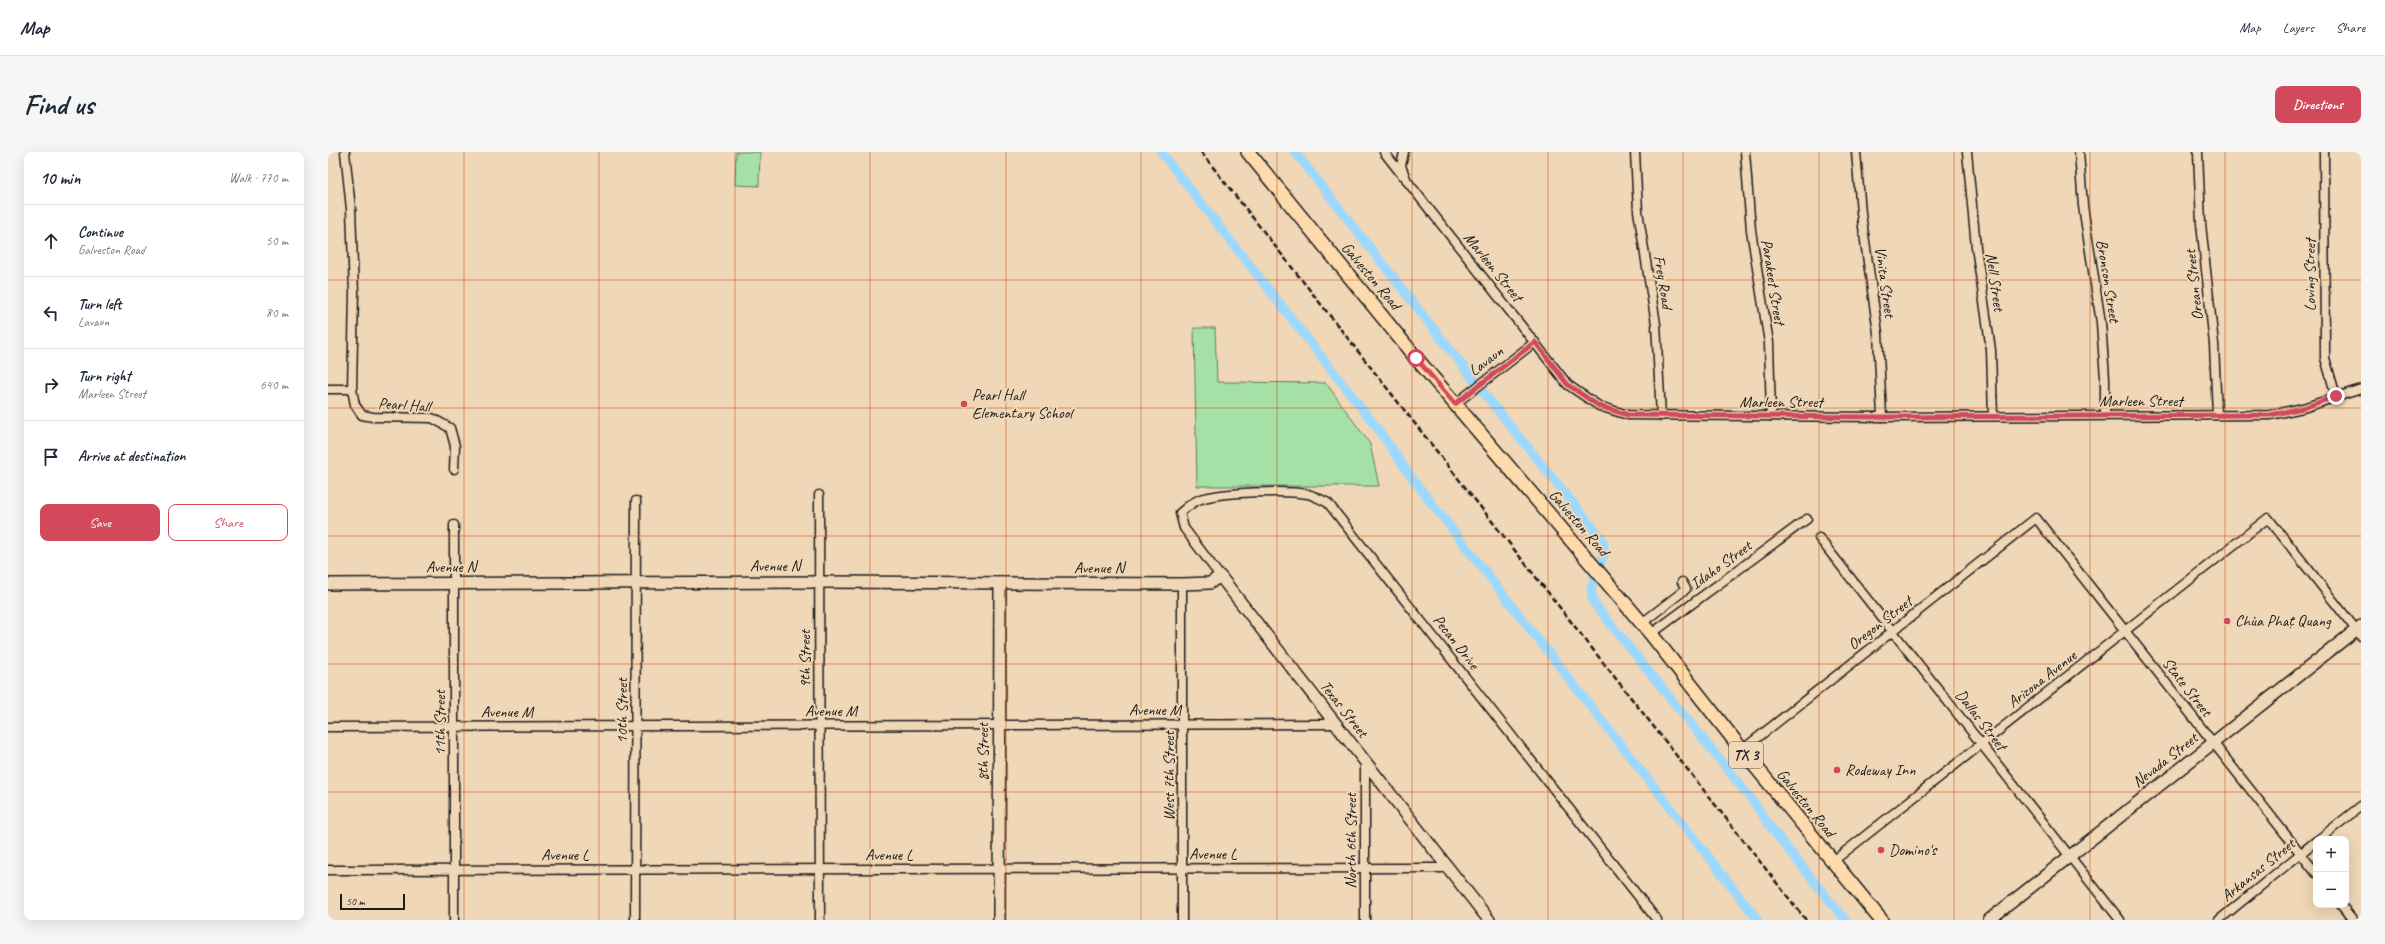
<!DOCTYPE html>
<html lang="en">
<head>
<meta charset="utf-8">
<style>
  body { margin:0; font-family:Caveat,sans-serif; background:#f6f6f7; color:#1f2937 }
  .controls { position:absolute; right:12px; bottom:12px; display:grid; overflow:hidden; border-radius:8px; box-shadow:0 4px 16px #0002 }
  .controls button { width:36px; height:36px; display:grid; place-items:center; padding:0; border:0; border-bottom:1px solid #e0e1e3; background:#fff; color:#1f2937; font:20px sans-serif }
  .scale { position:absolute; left:12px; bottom:10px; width:65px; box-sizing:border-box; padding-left:4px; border:2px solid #1c1c1c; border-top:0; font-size:11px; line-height:14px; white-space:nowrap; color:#1c1c1c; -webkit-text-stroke:3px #efd7b7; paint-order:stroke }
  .stop { position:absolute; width:12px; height:12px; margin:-9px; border:3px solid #d1495b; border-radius:50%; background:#fff }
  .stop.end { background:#d1495b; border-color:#fff; box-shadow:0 1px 4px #0008 }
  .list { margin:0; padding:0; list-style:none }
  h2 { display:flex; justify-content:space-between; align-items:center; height:52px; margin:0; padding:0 16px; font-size:17px }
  h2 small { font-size:13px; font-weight:400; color:#747a83 }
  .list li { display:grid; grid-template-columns:26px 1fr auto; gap:12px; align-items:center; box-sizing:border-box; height:72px; padding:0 16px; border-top:1px solid #e0e1e3 }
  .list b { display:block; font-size:15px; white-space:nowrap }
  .list p { margin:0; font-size:13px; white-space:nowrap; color:#747a83 }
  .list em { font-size:13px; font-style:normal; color:#747a83 }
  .actions { display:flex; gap:8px; padding:12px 16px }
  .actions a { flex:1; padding:9px 0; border:1px solid #d1495b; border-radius:8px; text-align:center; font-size:14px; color:#d1495b }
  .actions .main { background:#d1495b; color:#fff }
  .icon { flex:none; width:22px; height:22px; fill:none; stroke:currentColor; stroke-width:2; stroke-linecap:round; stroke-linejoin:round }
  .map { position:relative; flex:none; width:2033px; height:768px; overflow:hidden; border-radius:8px }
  header { display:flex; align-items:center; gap:24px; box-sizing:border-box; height:56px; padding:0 20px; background:#fff; border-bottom:1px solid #e0e1e3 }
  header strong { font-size:19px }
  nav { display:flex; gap:22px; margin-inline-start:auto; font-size:14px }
  .intro { display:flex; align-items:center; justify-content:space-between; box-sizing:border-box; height:96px; padding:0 24px }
  h1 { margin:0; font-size:28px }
  .button { padding:10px 18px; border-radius:8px; background:#d1495b; color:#fff; font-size:14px; font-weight:700 }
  main { display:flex; gap:24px; padding:0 24px }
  aside { flex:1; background:#fff; border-radius:8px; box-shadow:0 4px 16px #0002 }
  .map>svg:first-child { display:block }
  .green { fill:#a5e1a7; stroke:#607e62 }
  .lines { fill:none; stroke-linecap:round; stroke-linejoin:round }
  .canal { stroke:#9dd8fe; stroke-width:9 }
  .minor-casing { stroke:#1c1c1c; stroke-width:11 }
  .tertiary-casing { stroke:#1c1c1c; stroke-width:14 }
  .primary-casing { stroke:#1c1c1c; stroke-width:16 }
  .minor { stroke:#efd7b7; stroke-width:8 }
  .tertiary { stroke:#efd7b7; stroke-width:11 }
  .primary { stroke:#fedbac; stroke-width:13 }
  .rail { stroke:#1c1c1c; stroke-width:2.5; stroke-dasharray:6 3; stroke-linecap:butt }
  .route { stroke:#d1495b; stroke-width:5 }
  .grid { fill:none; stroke:#c9500e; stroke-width:1; stroke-opacity:0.55 }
  .poi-dot { fill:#d1495b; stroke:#efd7b7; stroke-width:1.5 }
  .labels { text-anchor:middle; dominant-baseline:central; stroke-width:4; stroke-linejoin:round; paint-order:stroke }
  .shield { fill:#efd7b7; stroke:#5b544a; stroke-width:1 }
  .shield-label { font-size:15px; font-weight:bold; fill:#1c1c1c }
  .street-label { font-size:16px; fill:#1c1c1c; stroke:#efd7b7 }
  .poi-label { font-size:16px; fill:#1c1c1c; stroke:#efd7b7; text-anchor:start }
</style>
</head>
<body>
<header>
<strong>Map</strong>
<nav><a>Map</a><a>Layers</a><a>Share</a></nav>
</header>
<div class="intro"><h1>Find us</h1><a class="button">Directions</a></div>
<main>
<aside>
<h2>10 min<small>Walk · 770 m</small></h2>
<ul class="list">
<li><svg class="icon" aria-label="ahead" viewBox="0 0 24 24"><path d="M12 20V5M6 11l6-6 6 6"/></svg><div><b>Continue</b><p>Galveston Road</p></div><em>50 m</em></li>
<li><svg class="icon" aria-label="left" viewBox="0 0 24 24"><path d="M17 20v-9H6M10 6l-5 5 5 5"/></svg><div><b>Turn left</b><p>Lavaun</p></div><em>80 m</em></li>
<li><svg class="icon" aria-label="right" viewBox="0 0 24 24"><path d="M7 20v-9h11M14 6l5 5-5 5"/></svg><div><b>Turn right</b><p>Marleen Street</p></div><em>640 m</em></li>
<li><svg class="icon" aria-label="arrive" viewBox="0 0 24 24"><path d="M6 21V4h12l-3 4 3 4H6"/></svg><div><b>Arrive at destination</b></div></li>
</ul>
<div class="actions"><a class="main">Save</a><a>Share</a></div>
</aside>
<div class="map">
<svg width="2033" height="768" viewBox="0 0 2033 768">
  <rect width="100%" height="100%" fill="#efd7b7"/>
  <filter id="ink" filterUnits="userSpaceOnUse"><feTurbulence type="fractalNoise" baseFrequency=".025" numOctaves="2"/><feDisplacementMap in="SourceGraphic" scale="8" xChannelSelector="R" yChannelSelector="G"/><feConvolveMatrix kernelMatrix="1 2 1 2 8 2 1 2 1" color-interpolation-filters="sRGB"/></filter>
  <g filter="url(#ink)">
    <g class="green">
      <polygon points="408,0 432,0 431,34 407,33"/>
      <polygon points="866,176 887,176 889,230 998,231 1042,292 1051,334 869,334"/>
    </g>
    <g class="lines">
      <g class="canal">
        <polyline points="833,0 1050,277 1084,326 1430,768"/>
        <polyline points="967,0 1163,250 1274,387 1277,400 1263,437 1265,450 1424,648 1444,677 1517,768"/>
      </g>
      <g class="minor-casing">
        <g id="minor">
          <polyline points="17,0 23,57 26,141 24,237 27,253 34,263 45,265 104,266 122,276 127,294 126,317"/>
          <polyline points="1056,0 1074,23"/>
          <polyline points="1076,0 1073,14 1079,29 1240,233 1271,254 1300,263 1554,265 1942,263 1975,256 2033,237"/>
          <polyline points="1307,0 1310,59 1328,172 1333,264"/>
          <polyline points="1417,0 1423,78 1441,191 1443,264"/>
          <polyline points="1528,0 1533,61 1550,181 1554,265"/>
          <polyline points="1639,0 1648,95 1663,198 1665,264"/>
          <polyline points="1751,0 1755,54 1773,171 1777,226 1777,263"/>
          <polyline points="1870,0 1873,72 1886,192 1889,263"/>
          <polyline points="1996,0 1997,206 2008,244"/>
          <polyline points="0,237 24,237"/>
          <polyline points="1127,252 1207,190"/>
          <polyline points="491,343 492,768"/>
          <polyline points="126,373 126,768"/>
          <polyline points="1491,386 1792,768"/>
          <path d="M892,424L856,376L852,361C858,356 865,349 873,347C893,340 958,338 980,342C987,344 994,348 1000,351L1329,768"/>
          <polyline points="854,432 854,768"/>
          <polyline points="1314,471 1358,437 1354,430"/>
          <polyline points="1323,482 1479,367"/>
          <polyline points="0,575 1007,572"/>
          <polyline points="1414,598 1708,366 1988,721"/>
          <polyline points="1991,687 2033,654"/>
          <polyline points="1504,710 1940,366 2033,484"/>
          <polyline points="0,718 1121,716"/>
          <polyline points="2013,753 2025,768"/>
          <polyline points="307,768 308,349"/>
          <polyline points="1037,768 1037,609"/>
          <polyline points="1891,768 1988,689"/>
        </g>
      </g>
      <g class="tertiary-casing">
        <g id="tertiary">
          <polyline points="0,432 491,430 854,432 882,431 892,424 1161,768"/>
          <polyline points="671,768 672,432"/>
          <polyline points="1661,768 2033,474"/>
        </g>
      </g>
      <g class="primary-casing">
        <polyline id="primary" points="920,0 1088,206 1323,482 1414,598 1553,768"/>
      </g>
      <use href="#minor" class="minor"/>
      <use href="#tertiary" class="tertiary"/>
      <use href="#primary" class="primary"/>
      <polyline class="rail" points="873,0 1478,768"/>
    </g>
  </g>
  <g class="lines" filter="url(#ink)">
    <polyline class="route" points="1088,206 1127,252 1207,190 1240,233 1271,254 1300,263 1554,265 1942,263 1975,256 2008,244"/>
  </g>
  <path class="grid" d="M136,0V768M271,0V768M407,0V768M542,0V768M678,0V768M813,0V768M949,0V768M1084,0V768M1220,0V768M1355,0V768M1491,0V768M1626,0V768M1762,0V768M1897,0V768M0,128H2033M0,256H2033M0,384H2033M0,512H2033M0,640H2033"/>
  <g class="poi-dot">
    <circle cx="636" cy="252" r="4"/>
    <circle cx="1899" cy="469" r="4"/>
    <circle cx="1509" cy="618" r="4"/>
    <circle cx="1553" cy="698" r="4"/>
  </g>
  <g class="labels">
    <rect class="shield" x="1401" y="590" width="34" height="26" rx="3"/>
    <g class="shield-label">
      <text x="1418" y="603">TX 3</text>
    </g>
    <g class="street-label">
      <text transform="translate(1165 115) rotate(51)">Marleen Street</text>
      <text transform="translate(1982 123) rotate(-90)">Loving Street</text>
      <text transform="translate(1043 124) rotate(50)">Galveston Road</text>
      <text transform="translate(1780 129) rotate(81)">Bronson Street</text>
      <text transform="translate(1335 130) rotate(81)">Frey Road</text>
      <text transform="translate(1445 130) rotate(81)">Parakeet Street</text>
      <text transform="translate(1557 130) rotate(82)">Vinita Street</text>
      <text transform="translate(1667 130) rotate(82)">Nell Street</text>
      <text transform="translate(1866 133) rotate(-96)">Orean Street</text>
      <text transform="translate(1158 209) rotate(-37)">Lavaun</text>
      <text x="1813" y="249">Marleen Street</text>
      <text x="1453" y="250">Marleen Street</text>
      <text transform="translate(76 253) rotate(4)">Pearl Hall</text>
      <text transform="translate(1251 371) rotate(49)">Galveston Road</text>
      <text transform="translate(1393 413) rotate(-36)">Idaho Street</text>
      <text x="447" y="414">Avenue N</text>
      <text x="123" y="415">Avenue N</text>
      <text x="771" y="416">Avenue N</text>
      <text transform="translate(1552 471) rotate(-38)">Oregon Street</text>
      <text transform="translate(1128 490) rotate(52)">Pecan Drive</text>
      <text transform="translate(477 507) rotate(-90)">9th Street</text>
      <text transform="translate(1714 527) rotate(-38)">Arizona Avenue</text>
      <text transform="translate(1859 535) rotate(52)">State Street</text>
      <text transform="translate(1016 557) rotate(52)">Texas Street</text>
      <text x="827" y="558">Avenue M</text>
      <text transform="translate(294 559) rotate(-90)">10th Street</text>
      <text x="503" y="559">Avenue M</text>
      <text x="179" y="560">Avenue M</text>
      <text transform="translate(1653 568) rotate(52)">Dallas Street</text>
      <text transform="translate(112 571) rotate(-90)">11th Street</text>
      <text transform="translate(655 600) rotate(-90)">8th Street</text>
      <text transform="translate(1837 608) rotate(-38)">Nevada Street</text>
      <text transform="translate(841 624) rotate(-90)">West 7th Street</text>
      <text transform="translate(1478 651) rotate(51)">Galveston Road</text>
      <text transform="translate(1023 689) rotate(-90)">North 6th Street</text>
      <text x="885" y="702">Avenue L</text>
      <text x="237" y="703">Avenue L</text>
      <text x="561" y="703">Avenue L</text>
      <text transform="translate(1930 718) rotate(-39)">Arkansas Street</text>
    </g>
    <g class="poi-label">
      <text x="644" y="243">Pearl Hall<tspan x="644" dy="18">Elementary School</tspan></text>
      <text x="1907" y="469">Chùa Phật Quang</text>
      <text x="1517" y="618">Rodeway Inn</text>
      <text x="1561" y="698">Domino's</text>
    </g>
  </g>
</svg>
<div class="controls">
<button>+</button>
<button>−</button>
</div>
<div class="scale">50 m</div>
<div class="stop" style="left:1088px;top:206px"></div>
<div class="stop end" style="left:2008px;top:244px"></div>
</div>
</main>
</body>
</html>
